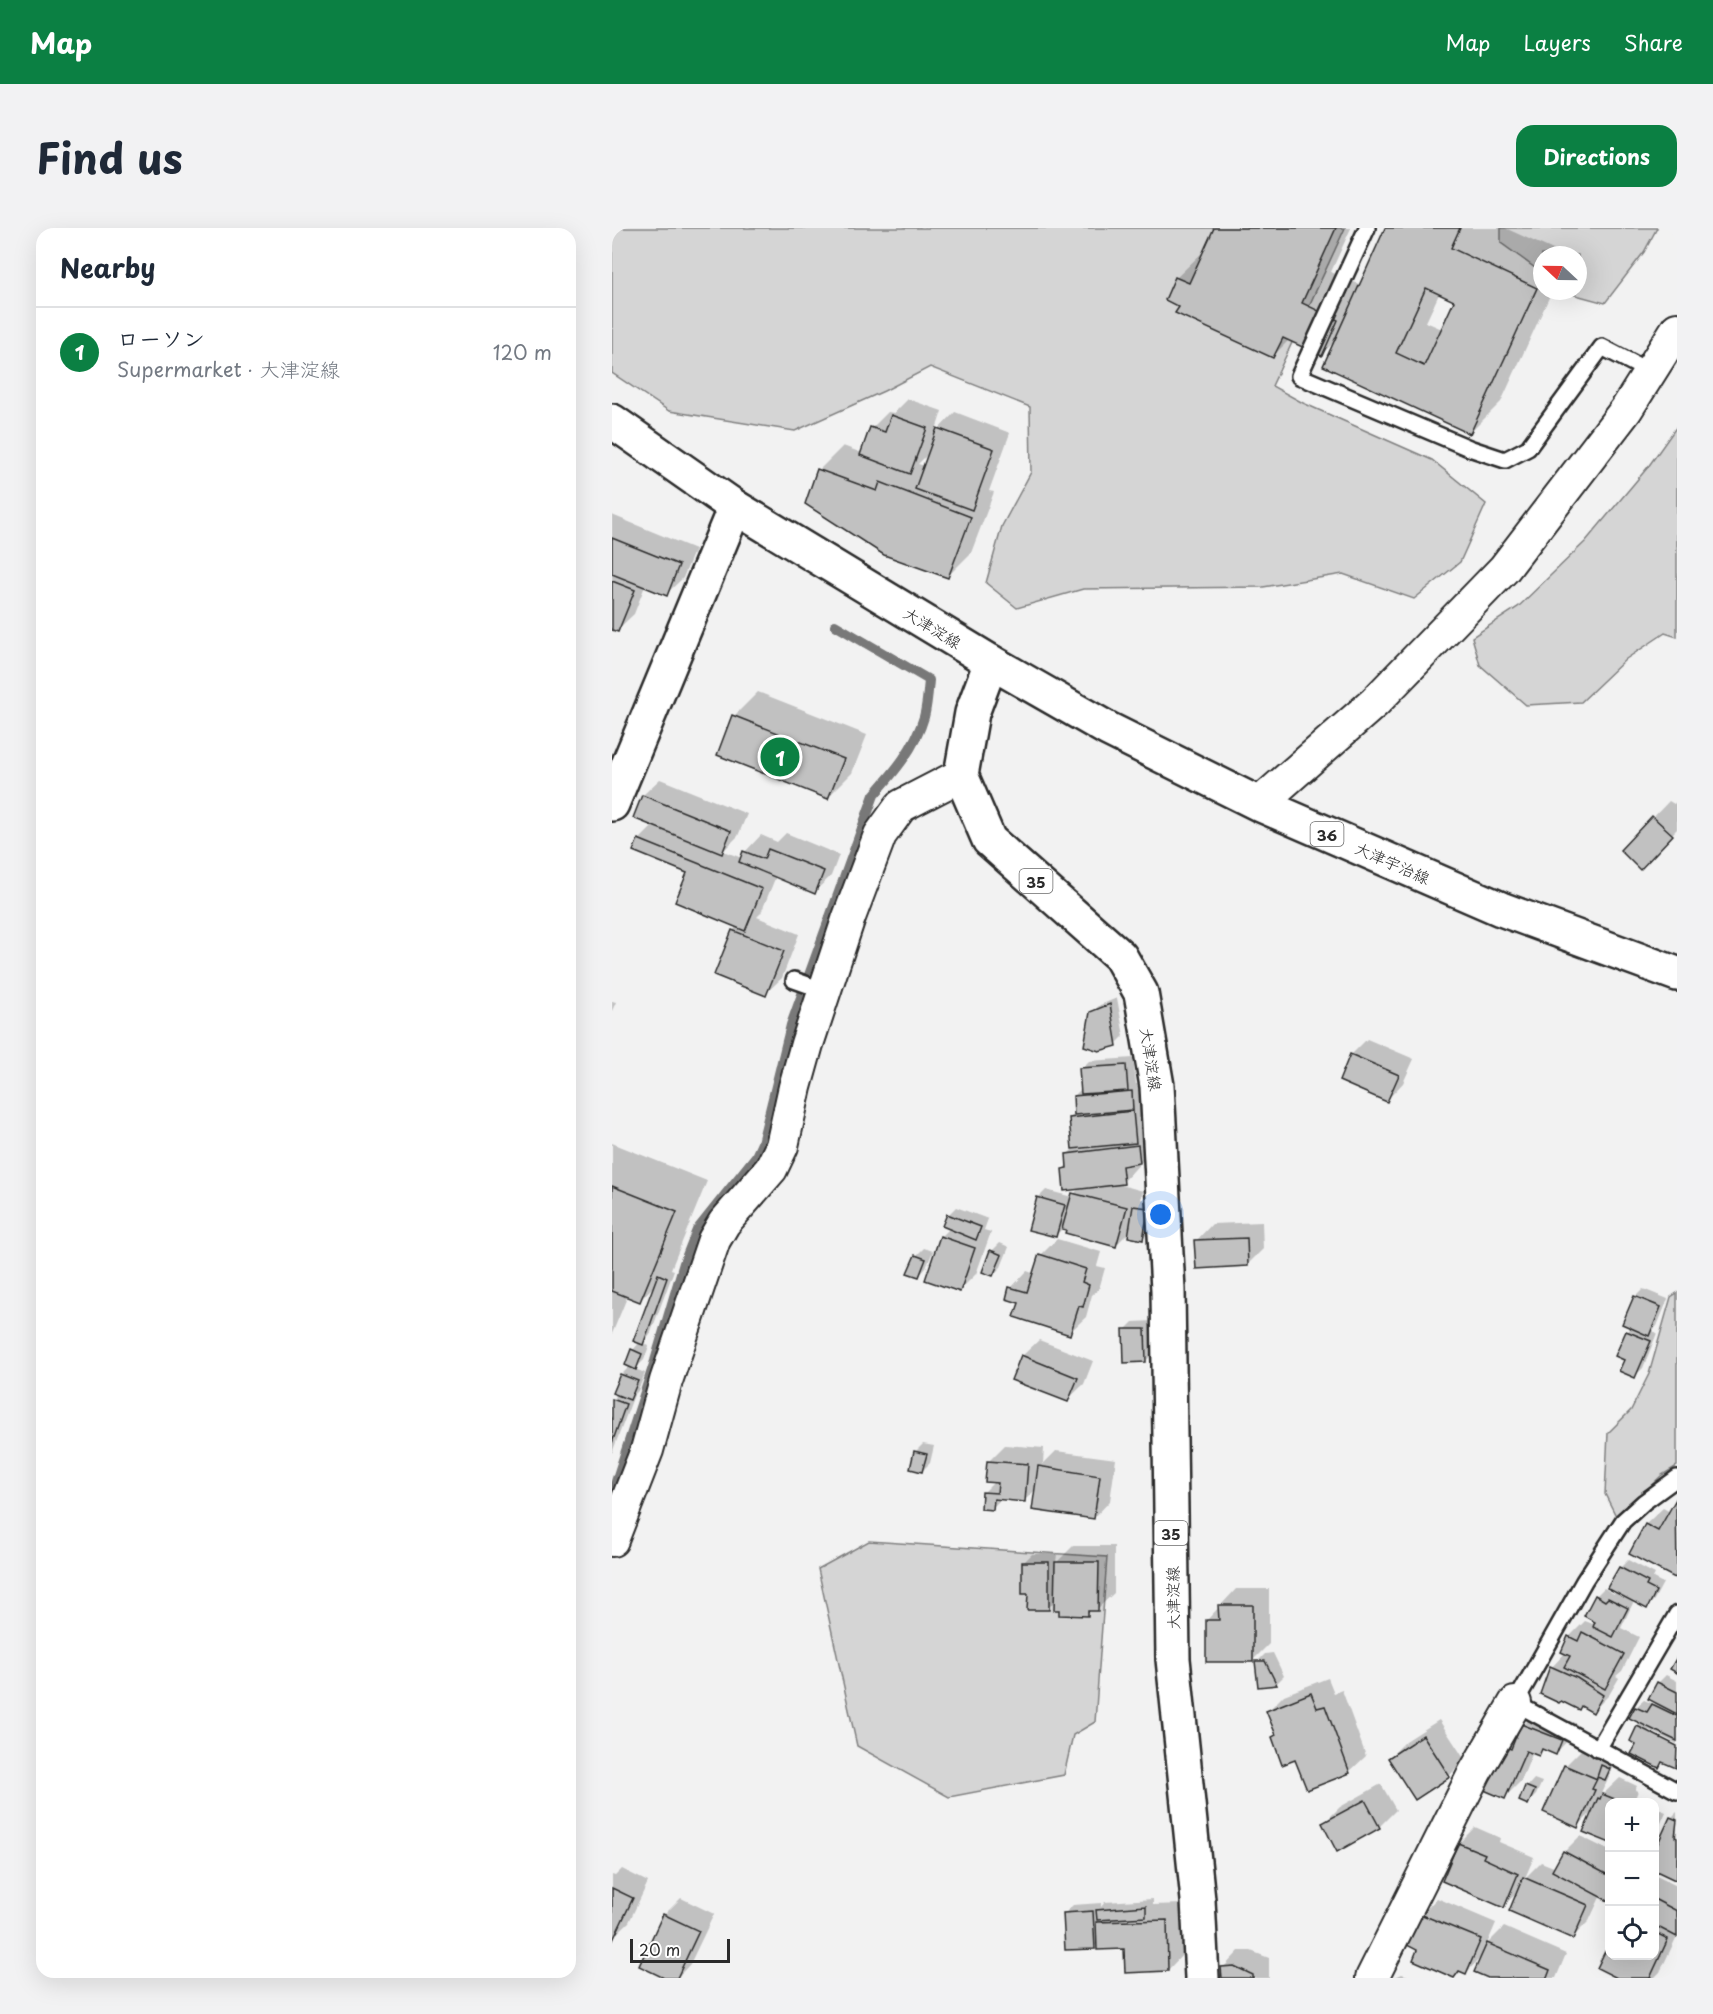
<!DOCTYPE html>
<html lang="en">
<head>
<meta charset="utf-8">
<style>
  body { margin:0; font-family:"Playpen Sans","Klee One",sans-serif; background:#f2f2f3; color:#1f2937 }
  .controls { position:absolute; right:18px; bottom:18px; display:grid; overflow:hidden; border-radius:12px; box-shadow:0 6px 24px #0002 }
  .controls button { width:54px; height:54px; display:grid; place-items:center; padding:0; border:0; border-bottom:2px solid #e0e1e3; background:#fff; color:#1f2937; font:30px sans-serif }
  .compass { position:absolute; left:921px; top:18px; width:54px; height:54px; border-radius:50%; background:#fff; box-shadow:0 6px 24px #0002; rotate:292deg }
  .scale { position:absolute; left:18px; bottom:15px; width:100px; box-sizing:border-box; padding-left:6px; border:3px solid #2b2b2b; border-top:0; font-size:16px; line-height:21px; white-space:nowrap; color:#2b2b2b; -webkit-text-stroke:4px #fff; paint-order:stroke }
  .you { position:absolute; left:549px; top:987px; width:21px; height:21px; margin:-15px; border:4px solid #fff; border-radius:50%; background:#1a73e8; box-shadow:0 0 0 9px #1a73e833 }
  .badge { display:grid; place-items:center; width:39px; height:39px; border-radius:50%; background:#0b8043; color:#fff; font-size:20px; font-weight:700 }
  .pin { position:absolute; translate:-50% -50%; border:3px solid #fff; box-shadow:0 2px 6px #0006 }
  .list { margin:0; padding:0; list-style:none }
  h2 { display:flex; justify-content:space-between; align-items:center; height:78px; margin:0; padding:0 24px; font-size:26px }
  h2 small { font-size:20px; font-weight:400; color:#747a83 }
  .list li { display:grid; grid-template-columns:39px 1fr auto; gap:18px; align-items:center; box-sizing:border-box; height:90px; padding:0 24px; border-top:2px solid #e0e1e3 }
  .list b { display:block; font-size:22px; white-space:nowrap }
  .list p { margin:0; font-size:20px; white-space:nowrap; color:#747a83 }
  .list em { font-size:20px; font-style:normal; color:#747a83 }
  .icon { flex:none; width:33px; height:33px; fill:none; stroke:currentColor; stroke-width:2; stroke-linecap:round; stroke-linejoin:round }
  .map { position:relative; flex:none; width:1065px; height:1750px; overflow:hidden; border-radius:18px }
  header { display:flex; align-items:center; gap:36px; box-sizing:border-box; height:84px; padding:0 30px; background:#0b8043; color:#fff }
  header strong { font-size:28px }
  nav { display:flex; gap:33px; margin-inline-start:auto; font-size:21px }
  .intro { display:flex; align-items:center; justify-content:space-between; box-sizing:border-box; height:144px; padding:0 36px }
  h1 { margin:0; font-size:42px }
  .button { padding:15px 27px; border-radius:18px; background:#0b8043; color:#fff; font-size:21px; font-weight:700 }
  main { display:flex; gap:36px; padding:0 36px }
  aside { flex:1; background:#fff; border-radius:18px; box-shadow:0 6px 24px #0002 }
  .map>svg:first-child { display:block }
  .green { fill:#d5d5d5; stroke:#808080; stroke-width:1.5 }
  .shadow { fill:#0003; fill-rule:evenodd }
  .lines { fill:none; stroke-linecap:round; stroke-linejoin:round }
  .stream { stroke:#787878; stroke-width:10 }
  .building { fill:#c1c1c1; stroke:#2b2b2b; stroke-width:1.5; fill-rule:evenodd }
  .service-casing { stroke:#2b2b2b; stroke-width:20 }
  .minor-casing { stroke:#2b2b2b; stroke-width:36 }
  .tertiary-casing { stroke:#2b2b2b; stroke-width:38 }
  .primary-casing { stroke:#2b2b2b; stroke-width:38 }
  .service { stroke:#fff; stroke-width:15 }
  .minor { stroke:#fff; stroke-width:32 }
  .tertiary { stroke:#fff; stroke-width:33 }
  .primary { stroke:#fff; stroke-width:33 }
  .labels { text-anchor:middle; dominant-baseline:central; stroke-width:4.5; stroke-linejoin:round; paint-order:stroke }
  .shield { fill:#fff; stroke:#6b6b6b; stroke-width:1.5 }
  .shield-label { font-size:15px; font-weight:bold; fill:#2b2b2b }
  .street-label { font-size:16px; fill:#2b2b2b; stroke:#fff }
</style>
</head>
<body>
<header>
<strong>Map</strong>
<nav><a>Map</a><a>Layers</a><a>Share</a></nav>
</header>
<div class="intro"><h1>Find us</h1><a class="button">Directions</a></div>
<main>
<aside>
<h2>Nearby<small></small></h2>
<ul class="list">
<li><span class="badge">1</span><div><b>ローソン</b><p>Supermarket · 大津淀線</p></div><em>120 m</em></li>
</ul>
</aside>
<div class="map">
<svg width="1065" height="1750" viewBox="0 0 1065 1750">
  <rect width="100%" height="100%" fill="#f2f2f2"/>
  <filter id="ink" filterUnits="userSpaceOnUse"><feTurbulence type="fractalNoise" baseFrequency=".0167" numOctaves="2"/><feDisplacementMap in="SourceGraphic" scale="12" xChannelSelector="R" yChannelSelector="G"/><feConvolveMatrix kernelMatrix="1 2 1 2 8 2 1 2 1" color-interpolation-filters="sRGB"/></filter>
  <g filter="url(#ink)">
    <g class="green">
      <polygon points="0,0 733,0 660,158 691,175 820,232 874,276 848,334 802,371 731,346 651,359 471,361 405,380 374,355 390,298 419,244 418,179 318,139 272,163 183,203 57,183 0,145"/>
      <polygon points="889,0 1045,0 1032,24 993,75 949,63 966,63 966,27 930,27 930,45 889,15"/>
      <polygon points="1065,198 1065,409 1053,405 1014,431 969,474 914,477 868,437 860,409 906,379 973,314 1036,239"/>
      <polygon points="1065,1065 1065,1238 1050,1247 1005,1290 993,1266 996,1205 1019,1182 1037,1146 1059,1069"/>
      <polygon points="257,1313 495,1329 483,1494 461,1507 452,1547 337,1569 245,1518 206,1341"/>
    </g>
    <g class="shadow">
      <path d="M604,0H739L719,44L749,57L775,0H893L952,27H930V63H940L889,174L858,205L724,112L710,126L678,111L661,128L569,78L564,50L595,20ZM828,64L844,72L830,101L814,94Z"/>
      <path d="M296,171L330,183L323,205L343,184L398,205L377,263L382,264L359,325L335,349L207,242L231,218L250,225L260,200L276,184L282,185ZM318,224L313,238L306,236Z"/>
      <polygon points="0,287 83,321 71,350 54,366 33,358 22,386 5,402 0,400"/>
      <polygon points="146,464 255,507 240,545 216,569 122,488"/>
      <polygon points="48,551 135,586 126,608 111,623 130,630 133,624 149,607 165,614 174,605 227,627 219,648 202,664 164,648 149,685 145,689 187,706 170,750 153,766 121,703 125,698 77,644 27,612 42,597 23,589 31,567"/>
      <polygon points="1057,573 1062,576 1065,573 1065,601 1044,623 1010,622"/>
      <polygon points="505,770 512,808 504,816 479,785 488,777"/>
      <polygon points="0,773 4,774 0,783"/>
      <polygon points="755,811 802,831 791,855 775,872 739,827"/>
      <polygon points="521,830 524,856 527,856 528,869 537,868 544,918 511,954 502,955 531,963 529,971 543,973 539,1002 531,1010 518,1003 504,1017 451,1000 444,1007 426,970 434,962 460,969 467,960 451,941 456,936 455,927 461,921 458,890 463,885 462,868 470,860 469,841 477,833"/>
      <polygon points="0,915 95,953 59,1041 62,1042 38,1107 31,1115 37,1118 32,1132 23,1141 33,1145 26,1163 22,1167 0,1225 0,1173 6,1166 9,1147 18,1138 21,1122 28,1114 44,1056 28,1072 16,1067 0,1106"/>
      <polygon points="344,979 376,991 372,1002 379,1004 364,1046 348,1062 329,1009 338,1000 336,987"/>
      <polygon points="650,994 651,1021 635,1037 584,1013 600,996"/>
      <polygon points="445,1011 489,1024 485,1038 493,1040 487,1061 480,1067 474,1089 457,1105 409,1074 399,1060 415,1043 423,1046 429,1027"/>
      <polygon points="388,1015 397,1019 389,1039 381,1047 380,1023"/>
      <polygon points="312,1020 321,1023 314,1040 307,1048 304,1028"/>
      <polygon points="1031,1061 1056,1071 1045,1098 1040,1103 1045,1105 1031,1140 1023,1148 1014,1131 1015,1104 1020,1099 1023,1069"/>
      <polygon points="541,1093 541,1125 534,1133 513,1102 521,1094"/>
      <polygon points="427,1112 481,1133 472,1156 455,1172 410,1128"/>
      <polygon points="311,1216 322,1218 318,1235 310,1243 303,1224"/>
      <polygon points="393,1217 432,1220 431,1236 444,1223 504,1231 498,1273 482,1290 425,1260 413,1272 390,1270 380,1280 371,1265 383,1253 376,1234"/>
      <polygon points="1065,1271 1065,1346 1063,1349 1019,1325 1034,1296 1051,1280 1058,1284"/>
      <polygon points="461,1318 502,1318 502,1365 485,1381 480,1381 475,1386 444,1372 436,1380 417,1364 412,1334 420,1326 445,1326 444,1335"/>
      <polygon points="1016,1332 1043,1346 1041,1350 1051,1355 1042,1372 1035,1379 1022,1373 1009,1400 1027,1409 1010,1443 1004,1448 1007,1450 997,1467 981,1483 970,1477 930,1465 940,1439 954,1424 957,1409 973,1393 981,1396 984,1393 984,1368 992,1360 1002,1366 1005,1363 1008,1340"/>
      <polygon points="624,1361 657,1361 657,1416 641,1432 595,1392"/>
      <polygon points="661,1425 672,1448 664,1456 645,1434 653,1426"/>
      <polygon points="1054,1447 1065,1453 1065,1516 1037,1502 1037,1506 1065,1520 1065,1537 1063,1538 1052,1533 1047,1538 1026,1516 1026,1499 1030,1495 1019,1489 1024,1479 1032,1472 1042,1476 1044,1474 1046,1455"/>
      <polygon points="716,1450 722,1465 730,1462 754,1528 737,1544 684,1530 661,1509 665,1506 656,1483 672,1467"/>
      <polygon points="927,1480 965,1496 960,1508 944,1525 932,1520 926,1526 921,1524 909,1553 893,1569 892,1518"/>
      <polygon points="827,1492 853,1532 837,1548 777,1530 794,1513"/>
      <polygon points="970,1521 996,1533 1004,1533 987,1570 1008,1550 1025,1558 1023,1562 1026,1563 1022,1573 1026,1574 998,1574 983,1581 966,1598 953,1538"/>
      <polygon points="922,1551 930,1554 924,1567 916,1575 915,1559"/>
      <polygon points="769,1556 784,1582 767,1599 726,1622 711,1596 728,1579"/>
      <polygon points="1042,1579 1054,1584 1042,1610"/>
      <polygon points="1065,1584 1065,1648 1059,1590"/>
      <polygon points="863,1599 888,1610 887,1614 922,1629 913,1650 929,1634 944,1640 952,1624 968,1608 998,1623 998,1672 989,1667 977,1693 961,1709 907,1663 891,1678 847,1615"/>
      <polygon points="10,1641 36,1654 17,1694 0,1710 0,1647 3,1648"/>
      <polygon points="1042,1647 1065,1658 1065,1708 1048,1744 1042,1750 1009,1750 987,1740 998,1728 1042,1728"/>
      <polygon points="69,1670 102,1686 78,1736 65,1750 56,1750 52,1687"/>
      <polygon points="825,1670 884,1695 875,1716 892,1699 954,1726 944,1750 878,1750 870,1728 854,1745 849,1743 843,1749 803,1731 807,1721 809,1687"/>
      <polygon points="541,1671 541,1677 571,1676 572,1725 556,1742 514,1719 486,1715 482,1719 453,1685 461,1677 489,1675 489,1679 493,1674"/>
      <polygon points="627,1723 639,1723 657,1730 657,1750 611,1750 611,1740"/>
      <polygon points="790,1746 799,1749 781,1750"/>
    </g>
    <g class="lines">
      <path class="stream" d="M0,1266L43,1133L72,1035L85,1002L144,928L150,915L179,797L262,567C283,543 303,520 312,489C315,478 316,464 317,452L223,397"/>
    </g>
    <g class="building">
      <polygon points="602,0 724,0 690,75 726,92 710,128 671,110 661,130 563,85 567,79 553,72 563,49 577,55"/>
      <path d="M773,0H848L839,20L925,60L858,206L711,138ZM814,60L842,73L812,138L784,125Z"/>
      <polygon points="279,187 315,200 298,246 248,227 258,199 273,204"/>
      <polygon points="325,200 382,221 360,282 303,261"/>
      <polygon points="205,241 265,263 268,254 359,289 336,350 272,327 193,276"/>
      <polygon points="0,310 67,337 55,368 0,346"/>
      <polygon points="0,353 23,362 6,404 0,402"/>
      <polygon points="120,487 232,531 216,571 105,527"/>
      <polygon points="30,567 119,603 110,626 21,590"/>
      <polygon points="1040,588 1061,607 1028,642 1008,622"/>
      <polygon points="26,611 150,661 133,703 63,674 75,645 21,623"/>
      <polygon points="156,621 212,643 203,666 127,634 131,623 152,631"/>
      <polygon points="120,702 172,723 154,768 102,747"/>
      <polygon points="498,776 505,818 487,823 472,818 478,784"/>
      <polygon points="738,826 787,847 775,874 727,853"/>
      <polygon points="514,837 516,863 469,866 467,840"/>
      <polygon points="520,863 521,882 462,887 461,868"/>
      <polygon points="521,883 524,915 460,921 457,890"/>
      <polygon points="526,917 528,935 510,938 512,956 452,963 450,941 455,940 454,926"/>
      <polygon points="0,958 65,984 28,1074 0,1063"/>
      <polygon points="460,965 515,979 504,1019 453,1005 454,1002 450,1001"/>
      <polygon points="425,969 453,977 444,1009 416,1002"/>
      <polygon points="521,978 536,980 531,1012 516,1009"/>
      <polygon points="335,986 369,999 364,1012 330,998"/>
      <polygon points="328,1008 363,1020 348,1064 313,1052"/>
      <polygon points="635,1010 636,1038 584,1041 582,1012"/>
      <polygon points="378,1022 390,1027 381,1048 370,1044"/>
      <polygon points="427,1026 474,1041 470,1054 477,1057 471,1079 467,1078 458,1107 402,1089 407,1075 394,1071 397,1059 415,1064"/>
      <polygon points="303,1027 314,1031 307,1049 295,1045"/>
      <polygon points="46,1046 55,1050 31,1117 21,1113"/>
      <polygon points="1022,1068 1049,1079 1037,1108 1010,1096"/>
      <polygon points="511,1101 533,1101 534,1134 512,1135"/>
      <polygon points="1014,1103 1039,1113 1023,1150 1007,1143 1012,1132 1003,1128"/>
      <polygon points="19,1121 30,1126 24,1142 13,1137"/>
      <polygon points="409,1127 466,1150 456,1174 399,1152"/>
      <polygon points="8,1146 26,1153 18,1172 0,1165"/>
      <polygon points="0,1171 14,1176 0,1215"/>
      <polygon points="302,1223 315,1226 310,1244 298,1241"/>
      <polygon points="375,1233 416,1236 413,1274 382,1271 381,1282 369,1281 370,1264 385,1265 386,1255 373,1254"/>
      <polygon points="426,1238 488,1248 482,1291 420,1282"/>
      <polygon points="1064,1271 1065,1347 1063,1350 1017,1326 1033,1296 1046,1303"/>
      <polygon points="410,1334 437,1334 437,1382 415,1382 416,1366 410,1366"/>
      <polygon points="443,1334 487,1334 486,1383 476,1383 476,1388 447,1387 447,1382 442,1382"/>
      <polygon points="1007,1339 1036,1354 1034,1358 1044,1363 1035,1381 995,1360"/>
      <polygon points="983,1367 993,1373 996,1370 1016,1380 1001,1409 981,1399 983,1394 972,1388"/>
      <polygon points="606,1377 641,1377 641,1434 594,1434 594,1392 607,1392"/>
      <polygon points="970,1404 1012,1426 993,1461 952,1439 958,1428 949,1424 956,1408 966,1413"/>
      <polygon points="1065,1429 1065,1445 1058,1441"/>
      <polygon points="643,1433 653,1433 665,1457 646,1459"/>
      <polygon points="938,1438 965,1450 991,1467 981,1485 969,1478 967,1482 949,1473 947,1475 928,1466"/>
      <polygon points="1045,1454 1065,1464 1065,1486 1036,1471"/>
      <polygon points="699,1465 705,1480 713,1478 738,1545 695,1562 683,1532 670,1537 660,1509 664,1507 654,1483"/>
      <polygon points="1040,1476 1065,1488 1065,1513 1017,1490 1023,1479 1035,1484"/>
      <polygon points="909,1496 950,1512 944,1527 930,1521 927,1528 914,1523 893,1571 872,1562 890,1517 899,1521"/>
      <polygon points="1025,1498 1065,1518 1064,1540 1050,1534 1047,1540 1019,1526 1024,1517 1018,1513"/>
      <polygon points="811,1507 838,1549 803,1572 776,1530"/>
      <polygon points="952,1537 985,1551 980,1561 983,1562 966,1600 931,1584"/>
      <polygon points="989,1537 998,1541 993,1552 985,1549"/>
      <polygon points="913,1558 923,1562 916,1577 907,1573"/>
      <polygon points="990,1566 1010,1574 998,1574 998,1615 971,1604 986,1570 988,1571"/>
      <polygon points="753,1572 768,1600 725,1624 710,1595"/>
      <polygon points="1058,1589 1065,1592 1063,1609 1065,1610 1065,1648 1063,1652 1042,1642 1042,1624"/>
      <polygon points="846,1615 873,1626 871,1630 906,1646 892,1680 830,1653"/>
      <polygon points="951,1623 998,1648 998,1674 940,1643"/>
      <polygon points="911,1649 976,1677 961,1711 897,1683"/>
      <polygon points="0,1660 21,1670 1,1712 0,1711"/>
      <polygon points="1042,1671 1065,1683 1065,1709 1042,1697"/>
      <polygon points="534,1678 534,1689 485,1692 484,1682"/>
      <polygon points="481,1683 483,1721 453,1722 451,1685"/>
      <polygon points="51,1686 87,1703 65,1750 52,1750 27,1738"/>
      <polygon points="808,1686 869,1711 854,1746 847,1743 842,1750 801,1732 805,1722 795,1717"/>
      <polygon points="555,1692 556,1743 513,1745 512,1721 485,1722 484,1694"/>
      <polygon points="1042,1704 1056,1711 1038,1750 1005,1750 985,1740 998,1713 998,1728 1042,1728"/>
      <polygon points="875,1715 938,1742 935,1750 876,1750 862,1744"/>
      <polygon points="622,1738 641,1747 641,1750 610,1750 609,1739"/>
    </g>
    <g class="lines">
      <g class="service-casing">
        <g id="service">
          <polyline points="755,0 687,148 857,220 893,232 916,220 990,119 1038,144"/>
          <polyline points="182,752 213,763"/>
          <polyline points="1065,1250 1032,1274 1011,1293 972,1353 903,1475 1065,1563"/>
          <polyline points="986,1521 1065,1386"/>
        </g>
      </g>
      <g class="minor-casing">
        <g id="minor">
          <polyline points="647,576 763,474 892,341 1014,182 1065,101"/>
          <polyline points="0,1312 35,1222 54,1153 102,1012 112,995 159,941 170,918 183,859 195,816 236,692 268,607 289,578 349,547"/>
          <polyline points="760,1750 863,1544 903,1475"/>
        </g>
      </g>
      <g class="tertiary-casing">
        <polyline id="tertiary" points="0,576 123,279"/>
      </g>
      <g class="primary-casing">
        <g id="primary">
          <polyline points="0,193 123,279 379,434 496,501 647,576 889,681 1065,746"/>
          <polyline points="379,434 360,485 349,547 377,612 508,728 529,765 545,858 556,1062 561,1431 586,1672 590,1750"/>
        </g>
      </g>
      <use href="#service" class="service"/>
      <use href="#minor" class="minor"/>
      <use href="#tertiary" class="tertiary"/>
      <use href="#primary" class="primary"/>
    </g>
  </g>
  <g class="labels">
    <g class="shield">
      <rect x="698.5" y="594" width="33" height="24" rx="4.5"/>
      <rect x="407.5" y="641" width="33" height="24" rx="4.5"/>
      <rect x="542.5" y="1293" width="33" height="24" rx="4.5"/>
    </g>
    <g class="shield-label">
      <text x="715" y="606">36</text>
      <text x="424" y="653">35</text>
      <text x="559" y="1305">35</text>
    </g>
    <g class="street-label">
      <text transform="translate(321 399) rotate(31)">大津淀線</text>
      <text transform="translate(781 634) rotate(24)">大津宇治線</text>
      <text transform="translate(540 831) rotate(81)">大津淀線</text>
      <text transform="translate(560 1370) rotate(-91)">大津淀線</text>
    </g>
  </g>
</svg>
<div class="controls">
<button>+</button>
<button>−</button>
<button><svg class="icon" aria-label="locate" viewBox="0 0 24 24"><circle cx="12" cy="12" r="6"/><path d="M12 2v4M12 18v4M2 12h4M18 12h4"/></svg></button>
</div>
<svg class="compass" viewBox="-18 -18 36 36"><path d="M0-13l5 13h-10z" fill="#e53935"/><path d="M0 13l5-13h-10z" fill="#747a83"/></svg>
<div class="scale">20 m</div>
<div class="you"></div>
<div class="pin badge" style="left:168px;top:529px">1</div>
</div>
</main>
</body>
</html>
